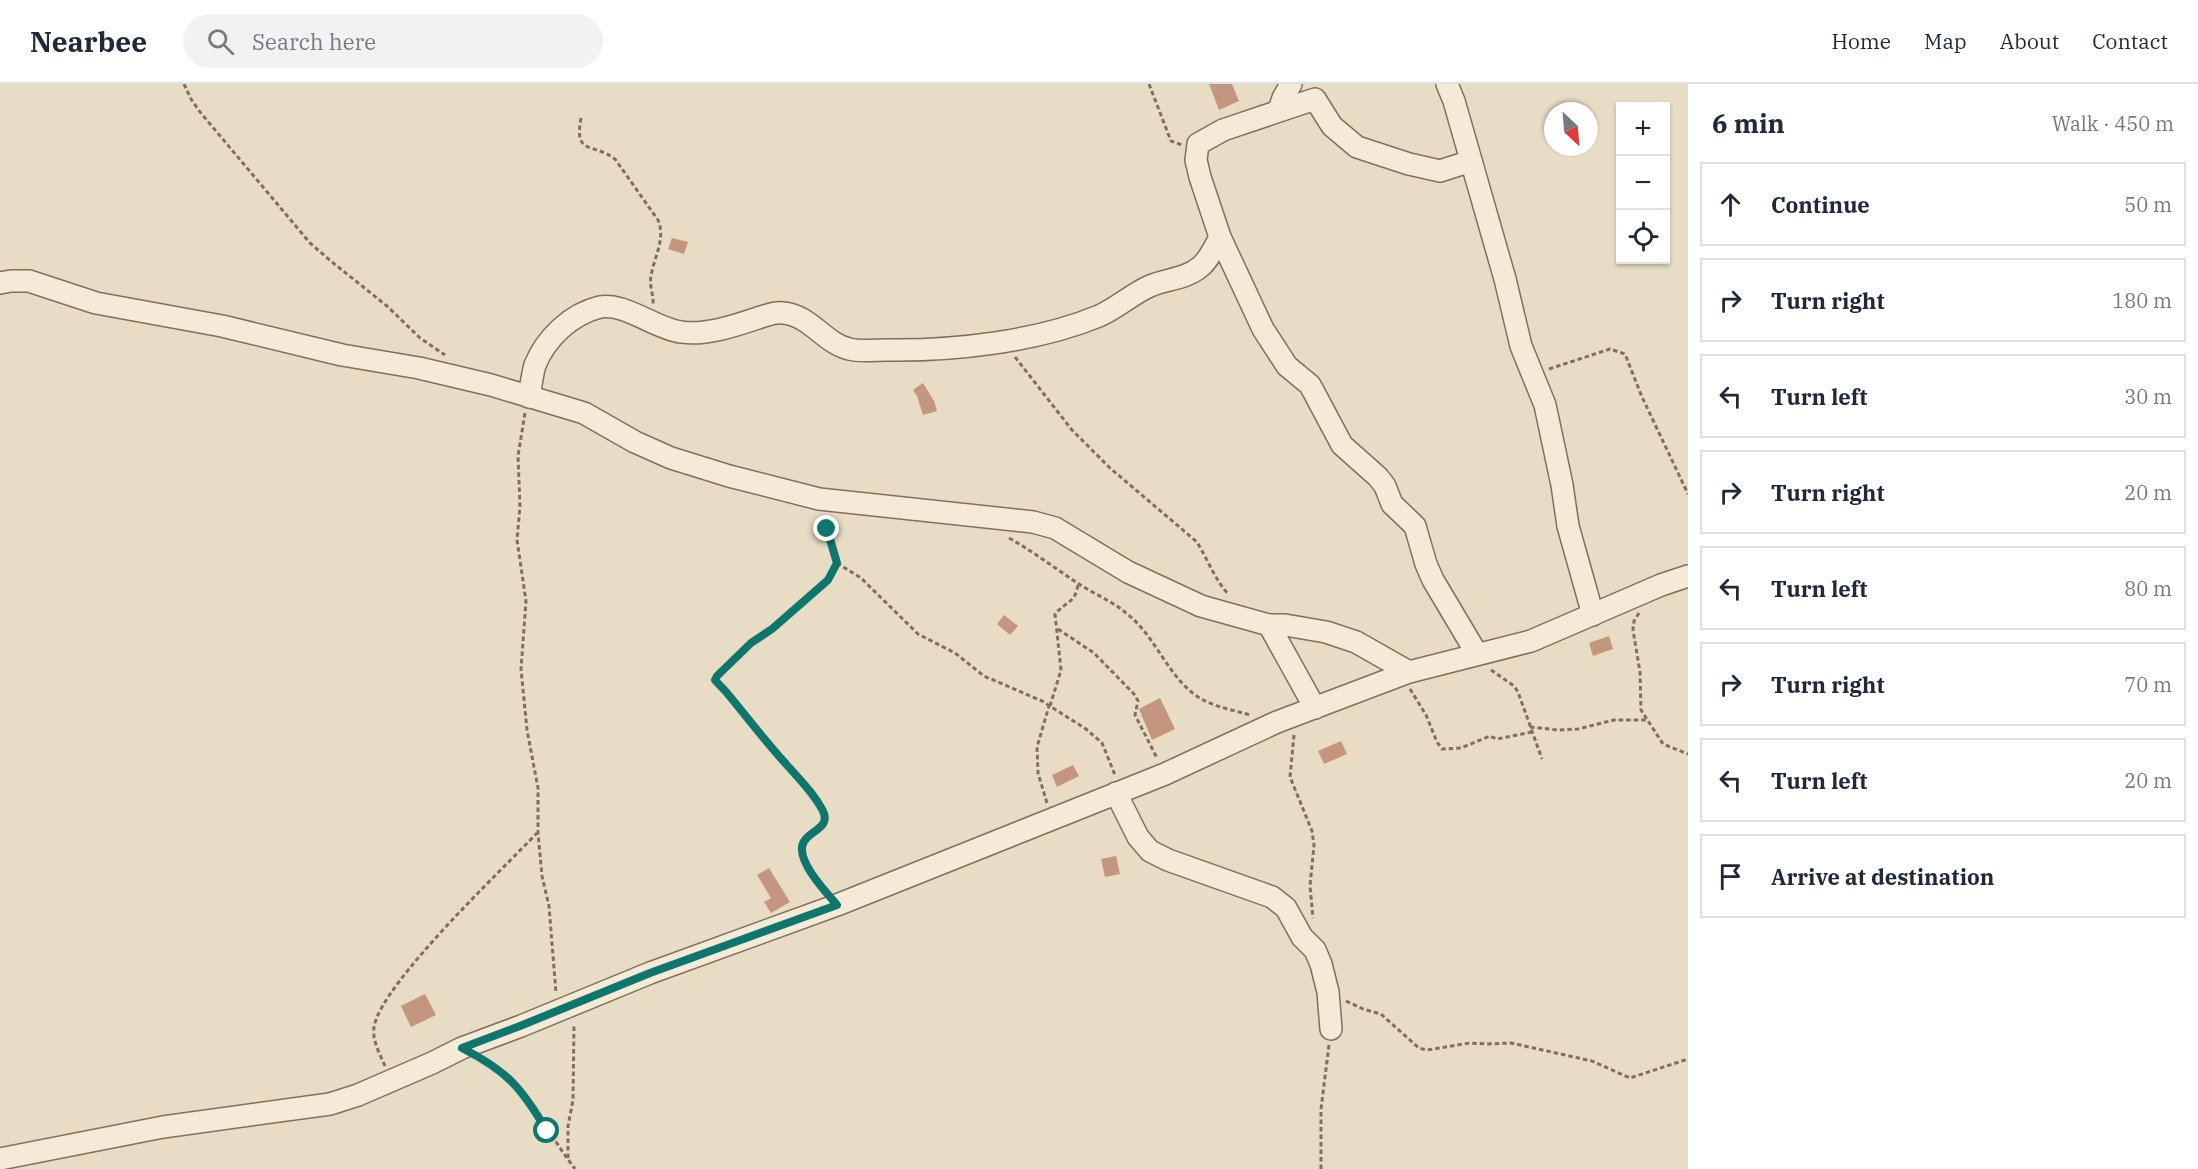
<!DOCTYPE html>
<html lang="en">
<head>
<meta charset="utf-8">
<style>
  body { margin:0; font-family:"IBM Plex Serif",serif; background:#f2f2f3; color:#1f2937 }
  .controls { position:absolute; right:18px; top:18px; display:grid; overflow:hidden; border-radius:0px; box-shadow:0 2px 4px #0004 }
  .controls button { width:54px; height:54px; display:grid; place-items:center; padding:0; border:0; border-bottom:2px solid #e0e1e3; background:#fff; color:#1f2937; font:30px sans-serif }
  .compass { position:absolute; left:1544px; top:18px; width:54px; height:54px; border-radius:50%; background:#fff; box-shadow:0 2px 4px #0004; rotate:154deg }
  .stop { position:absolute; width:18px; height:18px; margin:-14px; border:4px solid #0f766e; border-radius:50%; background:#fff }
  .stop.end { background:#0f766e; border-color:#fff; box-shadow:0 2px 6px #0008 }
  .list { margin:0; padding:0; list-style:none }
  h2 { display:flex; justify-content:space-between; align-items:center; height:78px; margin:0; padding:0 24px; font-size:26px }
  h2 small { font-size:20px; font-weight:400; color:#747a83 }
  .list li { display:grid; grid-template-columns:39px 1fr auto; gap:18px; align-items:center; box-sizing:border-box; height:84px; margin:0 12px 12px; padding:0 12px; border:2px solid #e0e1e3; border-radius:0px }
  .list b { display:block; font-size:22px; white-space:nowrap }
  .list em { font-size:20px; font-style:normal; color:#747a83 }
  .icon { flex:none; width:33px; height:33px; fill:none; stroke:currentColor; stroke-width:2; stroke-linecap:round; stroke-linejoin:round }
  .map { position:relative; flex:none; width:1688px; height:1085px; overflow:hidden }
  header { display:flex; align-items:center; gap:36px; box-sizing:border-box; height:84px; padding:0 30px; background:#fff; border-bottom:2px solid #e0e1e3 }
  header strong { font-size:28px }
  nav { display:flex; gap:33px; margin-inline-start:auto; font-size:21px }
  .search { width:420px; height:54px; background:#f2f2f3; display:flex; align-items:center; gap:15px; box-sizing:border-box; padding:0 21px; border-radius:33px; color:#747a83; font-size:22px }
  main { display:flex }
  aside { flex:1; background:#fff }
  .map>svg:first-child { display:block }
  .building { fill:#c4967f }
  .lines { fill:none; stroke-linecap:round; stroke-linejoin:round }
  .minor-casing { stroke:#826e5d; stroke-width:24 }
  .path { stroke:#826e5d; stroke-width:3; stroke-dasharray:4.5 3; stroke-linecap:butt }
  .minor { stroke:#f5ead7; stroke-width:21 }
  .route { stroke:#0f766e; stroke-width:8 }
</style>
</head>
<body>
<header>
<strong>Nearbee</strong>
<div class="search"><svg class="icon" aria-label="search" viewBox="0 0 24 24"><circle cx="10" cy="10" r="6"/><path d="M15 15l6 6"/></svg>Search here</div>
<nav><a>Home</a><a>Map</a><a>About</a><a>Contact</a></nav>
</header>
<main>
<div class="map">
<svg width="1688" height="1085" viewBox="0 0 1688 1085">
  <rect width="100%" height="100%" fill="#e9dcc5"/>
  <g class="building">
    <polygon points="1209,0 1232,0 1239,17 1219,26"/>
    <polygon points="672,154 688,158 684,170 668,165"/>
    <polygon points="923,299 934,317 937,327 923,331 917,312 913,306"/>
    <polygon points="1004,531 1018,542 1010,551 997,540"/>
    <polygon points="1609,552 1613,565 1593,572 1589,559"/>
    <polygon points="1160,614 1175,645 1152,656 1139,625"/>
    <polygon points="1341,657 1347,670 1324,680 1318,667"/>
    <polygon points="1073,681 1079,692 1057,703 1052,691"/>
    <polygon points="1116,772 1120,790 1105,793 1101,775"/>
    <polygon points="769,784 790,818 771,829 764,818 771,814 757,791"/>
    <polygon points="425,910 436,931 411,943 401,922"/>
  </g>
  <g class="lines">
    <g class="minor-casing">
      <g id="minor">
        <polyline points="1447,0 1454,17 1505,195 1521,262 1545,321 1562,401 1568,442 1593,531"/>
        <polyline points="1279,26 1283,14 1291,0"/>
        <polyline points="1471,77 1440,87 1409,80 1357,63 1332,42 1315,15 1223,46 1198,60 1196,76 1200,93 1220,153 1263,245 1287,282 1310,301 1342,361 1378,393 1385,402 1392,420 1415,442 1426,480 1433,496 1477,570"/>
        <polyline points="0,199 11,197 29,197 96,219 222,242 342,271 419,284 491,301 584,329 635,358 671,374 729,392 819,415 1033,438 1055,444 1128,488 1201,522 1269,541 1285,541 1326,548 1356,558 1409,588"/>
        <path d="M529,313C531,303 532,291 535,281C546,254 571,230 600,223C624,218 656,245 681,248C706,252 737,241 761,233C768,231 775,228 783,229C810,231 824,259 849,265C860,268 874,266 886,266C953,267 1036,258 1099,232C1117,224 1132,210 1150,202C1166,195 1186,195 1200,183C1209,176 1215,162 1220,153"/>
        <polyline points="1269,541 1315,624"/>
        <polyline points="1116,709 1138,753 1150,767 1168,776 1272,813 1286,824 1302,853 1315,866 1321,880 1328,908 1331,945"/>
        <polyline points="0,1075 163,1043 330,1020 358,1011 432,979 462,964 521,942 650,889 837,821 1165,690 1277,638 1409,588 1531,557 1661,501 1688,492"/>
      </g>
    </g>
    <g class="path">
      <polyline points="184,0 191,15 200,28 310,159 332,178 387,222 420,254 445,271"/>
      <polyline points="1149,0 1171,57 1182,61"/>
      <path d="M581,34C574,72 592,58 615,75L658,136C666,155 654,173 651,192C649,202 654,212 653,221"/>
      <path d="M1015,273L1072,346L1110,384L1197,458C1208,476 1215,496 1229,511"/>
      <polyline points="1549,285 1610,265 1625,270 1642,313 1688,410"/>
      <polyline points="525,329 518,372 520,422 517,456 526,517 521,585 527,646 538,704 538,749 542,792 549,822 556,909"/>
      <path d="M823,432L837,479L828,496L772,545L751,559L717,592L715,596L754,645L810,707L824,729L825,737L802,759C799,778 815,795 826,808"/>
      <path d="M1009,454C1034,468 1056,485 1079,500C1094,510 1112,517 1126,529C1156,552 1167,592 1198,613C1214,623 1233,626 1250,631"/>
      <polyline points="837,479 861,494 918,550 955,569 984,592 1042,617 1086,645 1102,659 1115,691"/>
      <polyline points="1639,529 1634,537 1633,546 1640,588 1641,626 1663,660 1688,670"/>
      <polyline points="1058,545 1094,569 1134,610 1138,617 1135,631 1157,674"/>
      <polyline points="1491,586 1514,602 1518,608 1542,675"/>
      <polyline points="1410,605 1426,631 1437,658 1442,665 1461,664 1490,652 1497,655 1532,648"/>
      <path d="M1050,622L1061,586L1055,530C1066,517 1076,519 1078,500"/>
      <polyline points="1530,643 1558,646 1578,645 1614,636 1647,636"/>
      <polyline points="1294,651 1290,693 1312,747 1314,761 1310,802 1313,834"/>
      <polyline points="1047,719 1038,689 1037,663 1049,622"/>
      <polyline points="1346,917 1363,925 1381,930 1419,964 1427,966 1470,959 1487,960 1511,959 1592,977 1630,994 1688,975"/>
      <path d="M482,974C524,998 546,1047 575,1085"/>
      <path d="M385,982C380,970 372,957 374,943C381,900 502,786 537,749"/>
      <polyline points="568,1074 568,1042 573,1016 574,940"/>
      <polyline points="1321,1085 1321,1025 1329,961"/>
    </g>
    <use href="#minor" class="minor"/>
  </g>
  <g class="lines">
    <path class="route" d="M547,1047C521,1003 507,987 462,964L520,942L650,889L837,821C826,808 800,781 802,763C804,747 832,746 823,727C814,709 799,695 786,680C765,657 747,633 727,609C723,604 719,601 715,596L717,592L751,559L772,545L828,496L837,479L827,445"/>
  </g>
</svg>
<div class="controls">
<button>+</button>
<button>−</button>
<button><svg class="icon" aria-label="locate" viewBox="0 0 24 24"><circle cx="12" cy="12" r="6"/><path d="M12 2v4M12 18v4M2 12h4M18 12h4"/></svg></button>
</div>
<svg class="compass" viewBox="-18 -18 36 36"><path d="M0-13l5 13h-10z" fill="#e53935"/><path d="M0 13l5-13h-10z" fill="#747a83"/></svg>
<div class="stop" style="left:547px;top:1047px"></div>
<div class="stop end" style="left:827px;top:445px"></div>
</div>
<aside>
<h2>6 min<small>Walk · 450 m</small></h2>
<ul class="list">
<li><svg class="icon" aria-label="ahead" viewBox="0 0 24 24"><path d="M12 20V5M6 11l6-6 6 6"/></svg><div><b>Continue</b></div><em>50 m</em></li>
<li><svg class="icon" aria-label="right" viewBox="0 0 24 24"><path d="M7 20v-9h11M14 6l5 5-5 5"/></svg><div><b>Turn right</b></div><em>180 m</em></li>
<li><svg class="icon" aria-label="left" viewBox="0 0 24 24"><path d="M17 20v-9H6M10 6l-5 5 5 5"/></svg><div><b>Turn left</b></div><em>30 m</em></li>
<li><svg class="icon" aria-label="right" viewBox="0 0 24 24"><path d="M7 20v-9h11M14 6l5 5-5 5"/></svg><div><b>Turn right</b></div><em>20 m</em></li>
<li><svg class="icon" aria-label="left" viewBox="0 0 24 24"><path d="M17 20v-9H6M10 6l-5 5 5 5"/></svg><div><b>Turn left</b></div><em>80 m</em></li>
<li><svg class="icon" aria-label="right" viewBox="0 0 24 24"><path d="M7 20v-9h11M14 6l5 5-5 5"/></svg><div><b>Turn right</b></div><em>70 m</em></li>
<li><svg class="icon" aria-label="left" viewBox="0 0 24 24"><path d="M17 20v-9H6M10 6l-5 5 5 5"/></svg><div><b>Turn left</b></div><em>20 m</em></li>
<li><svg class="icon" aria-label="arrive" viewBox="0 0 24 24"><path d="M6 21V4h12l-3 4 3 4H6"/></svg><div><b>Arrive at destination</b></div></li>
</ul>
</aside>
</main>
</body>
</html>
